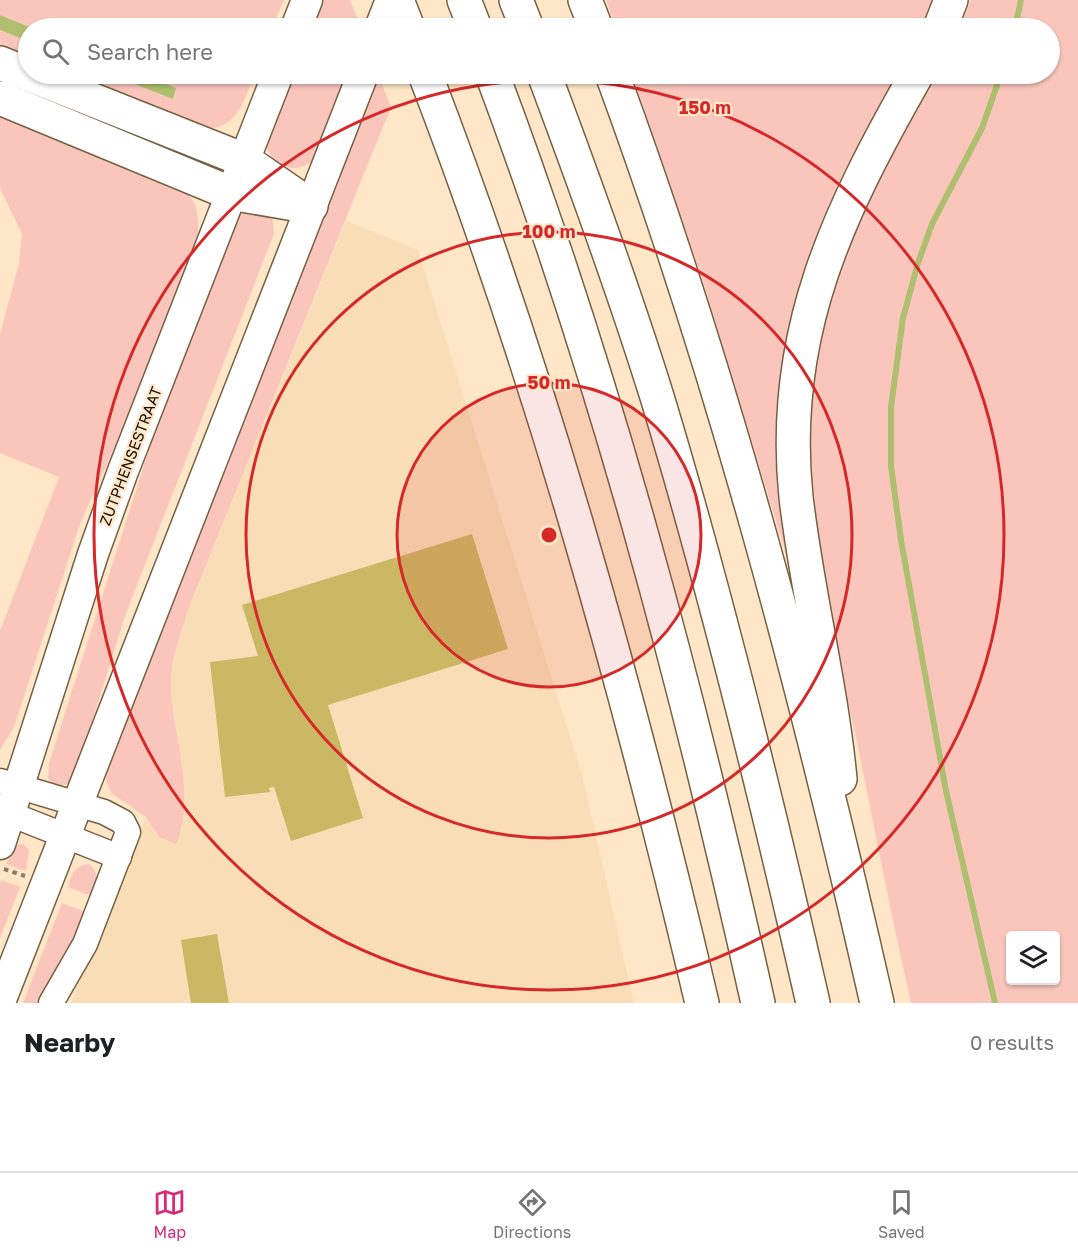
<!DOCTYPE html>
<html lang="en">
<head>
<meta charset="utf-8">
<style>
  body { margin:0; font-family:"Golos Text",sans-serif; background:#f2f2f2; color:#202124 }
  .controls { position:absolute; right:18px; bottom:18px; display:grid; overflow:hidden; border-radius:6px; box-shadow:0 2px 4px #0004 }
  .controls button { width:54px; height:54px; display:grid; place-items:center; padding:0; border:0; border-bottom:2px solid #e0e0e0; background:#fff; color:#202124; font:30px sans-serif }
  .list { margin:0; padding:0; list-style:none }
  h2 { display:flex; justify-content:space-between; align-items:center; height:78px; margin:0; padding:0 24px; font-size:26px }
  h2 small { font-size:20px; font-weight:400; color:#757577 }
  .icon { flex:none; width:33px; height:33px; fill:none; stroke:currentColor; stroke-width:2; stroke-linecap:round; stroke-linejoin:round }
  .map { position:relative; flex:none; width:1078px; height:1003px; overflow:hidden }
  .search { position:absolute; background:#fff; box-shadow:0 2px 4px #0004; left:18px; right:18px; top:18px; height:66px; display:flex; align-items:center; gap:15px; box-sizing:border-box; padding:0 21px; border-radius:33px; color:#757577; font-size:22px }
  .sheet { height:168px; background:#fff }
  nav { display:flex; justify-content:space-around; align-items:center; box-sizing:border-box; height:84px; border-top:2px solid #e0e0e0; background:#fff; font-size:16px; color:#757577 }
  nav a { display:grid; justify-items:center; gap:3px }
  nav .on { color:#db2777 }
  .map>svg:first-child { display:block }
  .built { fill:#f9ddb6 }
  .green { fill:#fac6bc; fill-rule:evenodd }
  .water { fill:#aec06f }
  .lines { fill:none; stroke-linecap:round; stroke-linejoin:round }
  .stream { stroke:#aec06f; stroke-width:6 }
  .building { fill:#cbb864 }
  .minor-casing { stroke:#756044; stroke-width:27 }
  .major-casing { stroke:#756044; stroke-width:33 }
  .highway-casing { stroke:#756044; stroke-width:36 }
  .path { stroke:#8b7b66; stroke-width:4; stroke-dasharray:4.5 4.5; stroke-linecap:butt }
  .minor { stroke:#fff; stroke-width:24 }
  .major { stroke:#fff; stroke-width:30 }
  .highway { stroke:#fff; stroke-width:33 }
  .ring { fill:none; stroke:#d62828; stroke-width:3 }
  .labels { text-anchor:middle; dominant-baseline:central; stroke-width:4.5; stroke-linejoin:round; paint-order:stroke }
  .street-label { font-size:15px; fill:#170f05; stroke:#fee6c6 }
  .centre { fill:#d62828; stroke:#fee6c6; stroke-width:3 }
  .ring-label { font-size:18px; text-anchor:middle; font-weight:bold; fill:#d62828; stroke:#fee6c6; stroke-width:4.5; stroke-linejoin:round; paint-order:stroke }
</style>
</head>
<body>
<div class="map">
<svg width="1078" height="1003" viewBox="0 0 1078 1003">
  <rect width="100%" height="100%" fill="#fee6c6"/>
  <polygon class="built" points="346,221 418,250 582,775 634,1003 71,1003 146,817 151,825 182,831 185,806 171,682 177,648 189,607"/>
  <g class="green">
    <polygon points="0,0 284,0 272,28 32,28 0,15"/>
    <polygon points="319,0 350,0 361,28 308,28"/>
    <polygon points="606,0 941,0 929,28 616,28"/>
    <path d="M971,0H1078V1003H911C891,915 874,826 856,737C848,699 837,662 830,624C809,518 801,402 829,297C850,218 894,144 934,74H1050V28H959ZM1010,936H1056V980H1010Z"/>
    <path d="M0,30L28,41V74H109L172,98L176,88L141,74H255C238,116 234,135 183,127L152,174C192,195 200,193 198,241L117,441L80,524L14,727L0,750V631L59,477L0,453V334L19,263L22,234L0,188Z"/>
    <path d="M291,74H349L315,159C297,176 270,168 266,143Z"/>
    <path d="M378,74L391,107L189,607C182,632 171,658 171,684C172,734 197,797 176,844L159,837L146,817L111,793L106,780L107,769Z"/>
    <polygon points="632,74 907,74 821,244 799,597 703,281"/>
    <polygon points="243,211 269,215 273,221 274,234 125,616 76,773 69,784 56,786 48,779 49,763 161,412 238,214"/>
    <polygon points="23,844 29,850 26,871 6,864 15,845"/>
    <path d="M89,864C100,873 97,882 92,894H85L68,887C72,874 74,865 89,864Z"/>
    <polygon points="1,880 20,887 0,938 0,885"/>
    <polygon points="62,903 86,912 72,948 40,1003 23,1003"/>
  </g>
  <g class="water">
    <polygon points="0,15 32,28 28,28 28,41 0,30"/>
    <polygon points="109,74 141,74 176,88 173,99"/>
  </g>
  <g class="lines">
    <g class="stream">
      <polyline points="1015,28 1021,0"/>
      <polyline points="995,1003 946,791 901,540 891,466 891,407 903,318 918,263 932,224 982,128 1001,74"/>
    </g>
  </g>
  <g class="building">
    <polygon points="472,534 508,649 328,705 363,818 291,841 274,787 269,788 270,792 225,797 210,662 258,656 242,605"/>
    <polygon points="217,934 229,1003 191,1003 181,940"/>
  </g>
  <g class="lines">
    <g class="minor-casing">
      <g id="minor">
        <polyline points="0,781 104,812 123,822 128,832 85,944 51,1003"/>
        <polyline points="0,810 119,857"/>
      </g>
    </g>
    <g class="major-casing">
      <g id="major">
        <polyline points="296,28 307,0"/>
        <polyline points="380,28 391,0"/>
        <polyline points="0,844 93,554 123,471 278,74"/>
        <polyline points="0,1002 363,74"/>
      </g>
    </g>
    <g class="highway-casing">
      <g id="highway">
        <polyline points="397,0 408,28"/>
        <polyline points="464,0 475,28"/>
        <polyline points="516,0 527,28"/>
        <polyline points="585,0 596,28"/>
        <polyline points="940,28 951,0"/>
        <polyline points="0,63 244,160 311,206"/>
        <path d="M425,74C541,376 628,688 702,1003"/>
        <path d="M492,74C605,375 688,688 758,1003"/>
        <path d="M544,74C584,181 624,290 658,400C718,599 767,800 813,1003"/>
        <path d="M612,74C723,376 806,689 877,1003"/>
        <polyline points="0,98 230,193 300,205"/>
        <path d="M840,779C831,684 807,592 796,497C779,333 839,211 917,74"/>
      </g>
    </g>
    <polyline class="path" points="4,869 25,876"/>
    <use href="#minor" class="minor"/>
    <use href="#major" class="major"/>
    <use href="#highway" class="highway"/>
  </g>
  <circle cx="549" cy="535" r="152" fill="#d62828" fill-opacity=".12"/>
  <g class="ring">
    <circle cx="549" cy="535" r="152"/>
    <circle cx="549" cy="535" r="303"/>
    <circle cx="549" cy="535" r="455"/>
  </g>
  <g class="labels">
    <g class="street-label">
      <text transform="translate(130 456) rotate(-69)">ZUTPHENSESTRAAT</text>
    </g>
  </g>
  <circle cx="549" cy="535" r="9" class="centre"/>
  <g class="ring-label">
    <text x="705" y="114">150 m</text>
    <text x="549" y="238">100 m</text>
    <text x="549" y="389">50 m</text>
  </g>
</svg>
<div class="controls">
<button><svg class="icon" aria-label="layers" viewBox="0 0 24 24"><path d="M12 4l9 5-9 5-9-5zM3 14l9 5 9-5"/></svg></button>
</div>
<div class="search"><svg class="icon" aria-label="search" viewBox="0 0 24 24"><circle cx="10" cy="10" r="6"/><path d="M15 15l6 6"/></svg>Search here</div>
</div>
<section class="sheet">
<h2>Nearby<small>0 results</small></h2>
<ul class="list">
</ul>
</section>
<nav>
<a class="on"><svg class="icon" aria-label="map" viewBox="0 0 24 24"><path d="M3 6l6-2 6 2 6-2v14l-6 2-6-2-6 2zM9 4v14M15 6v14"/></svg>Map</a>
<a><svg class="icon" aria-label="directions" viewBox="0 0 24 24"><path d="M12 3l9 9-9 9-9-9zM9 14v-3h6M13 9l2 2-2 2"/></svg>Directions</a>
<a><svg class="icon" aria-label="saved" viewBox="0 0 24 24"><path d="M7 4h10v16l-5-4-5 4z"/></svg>Saved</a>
</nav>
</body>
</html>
